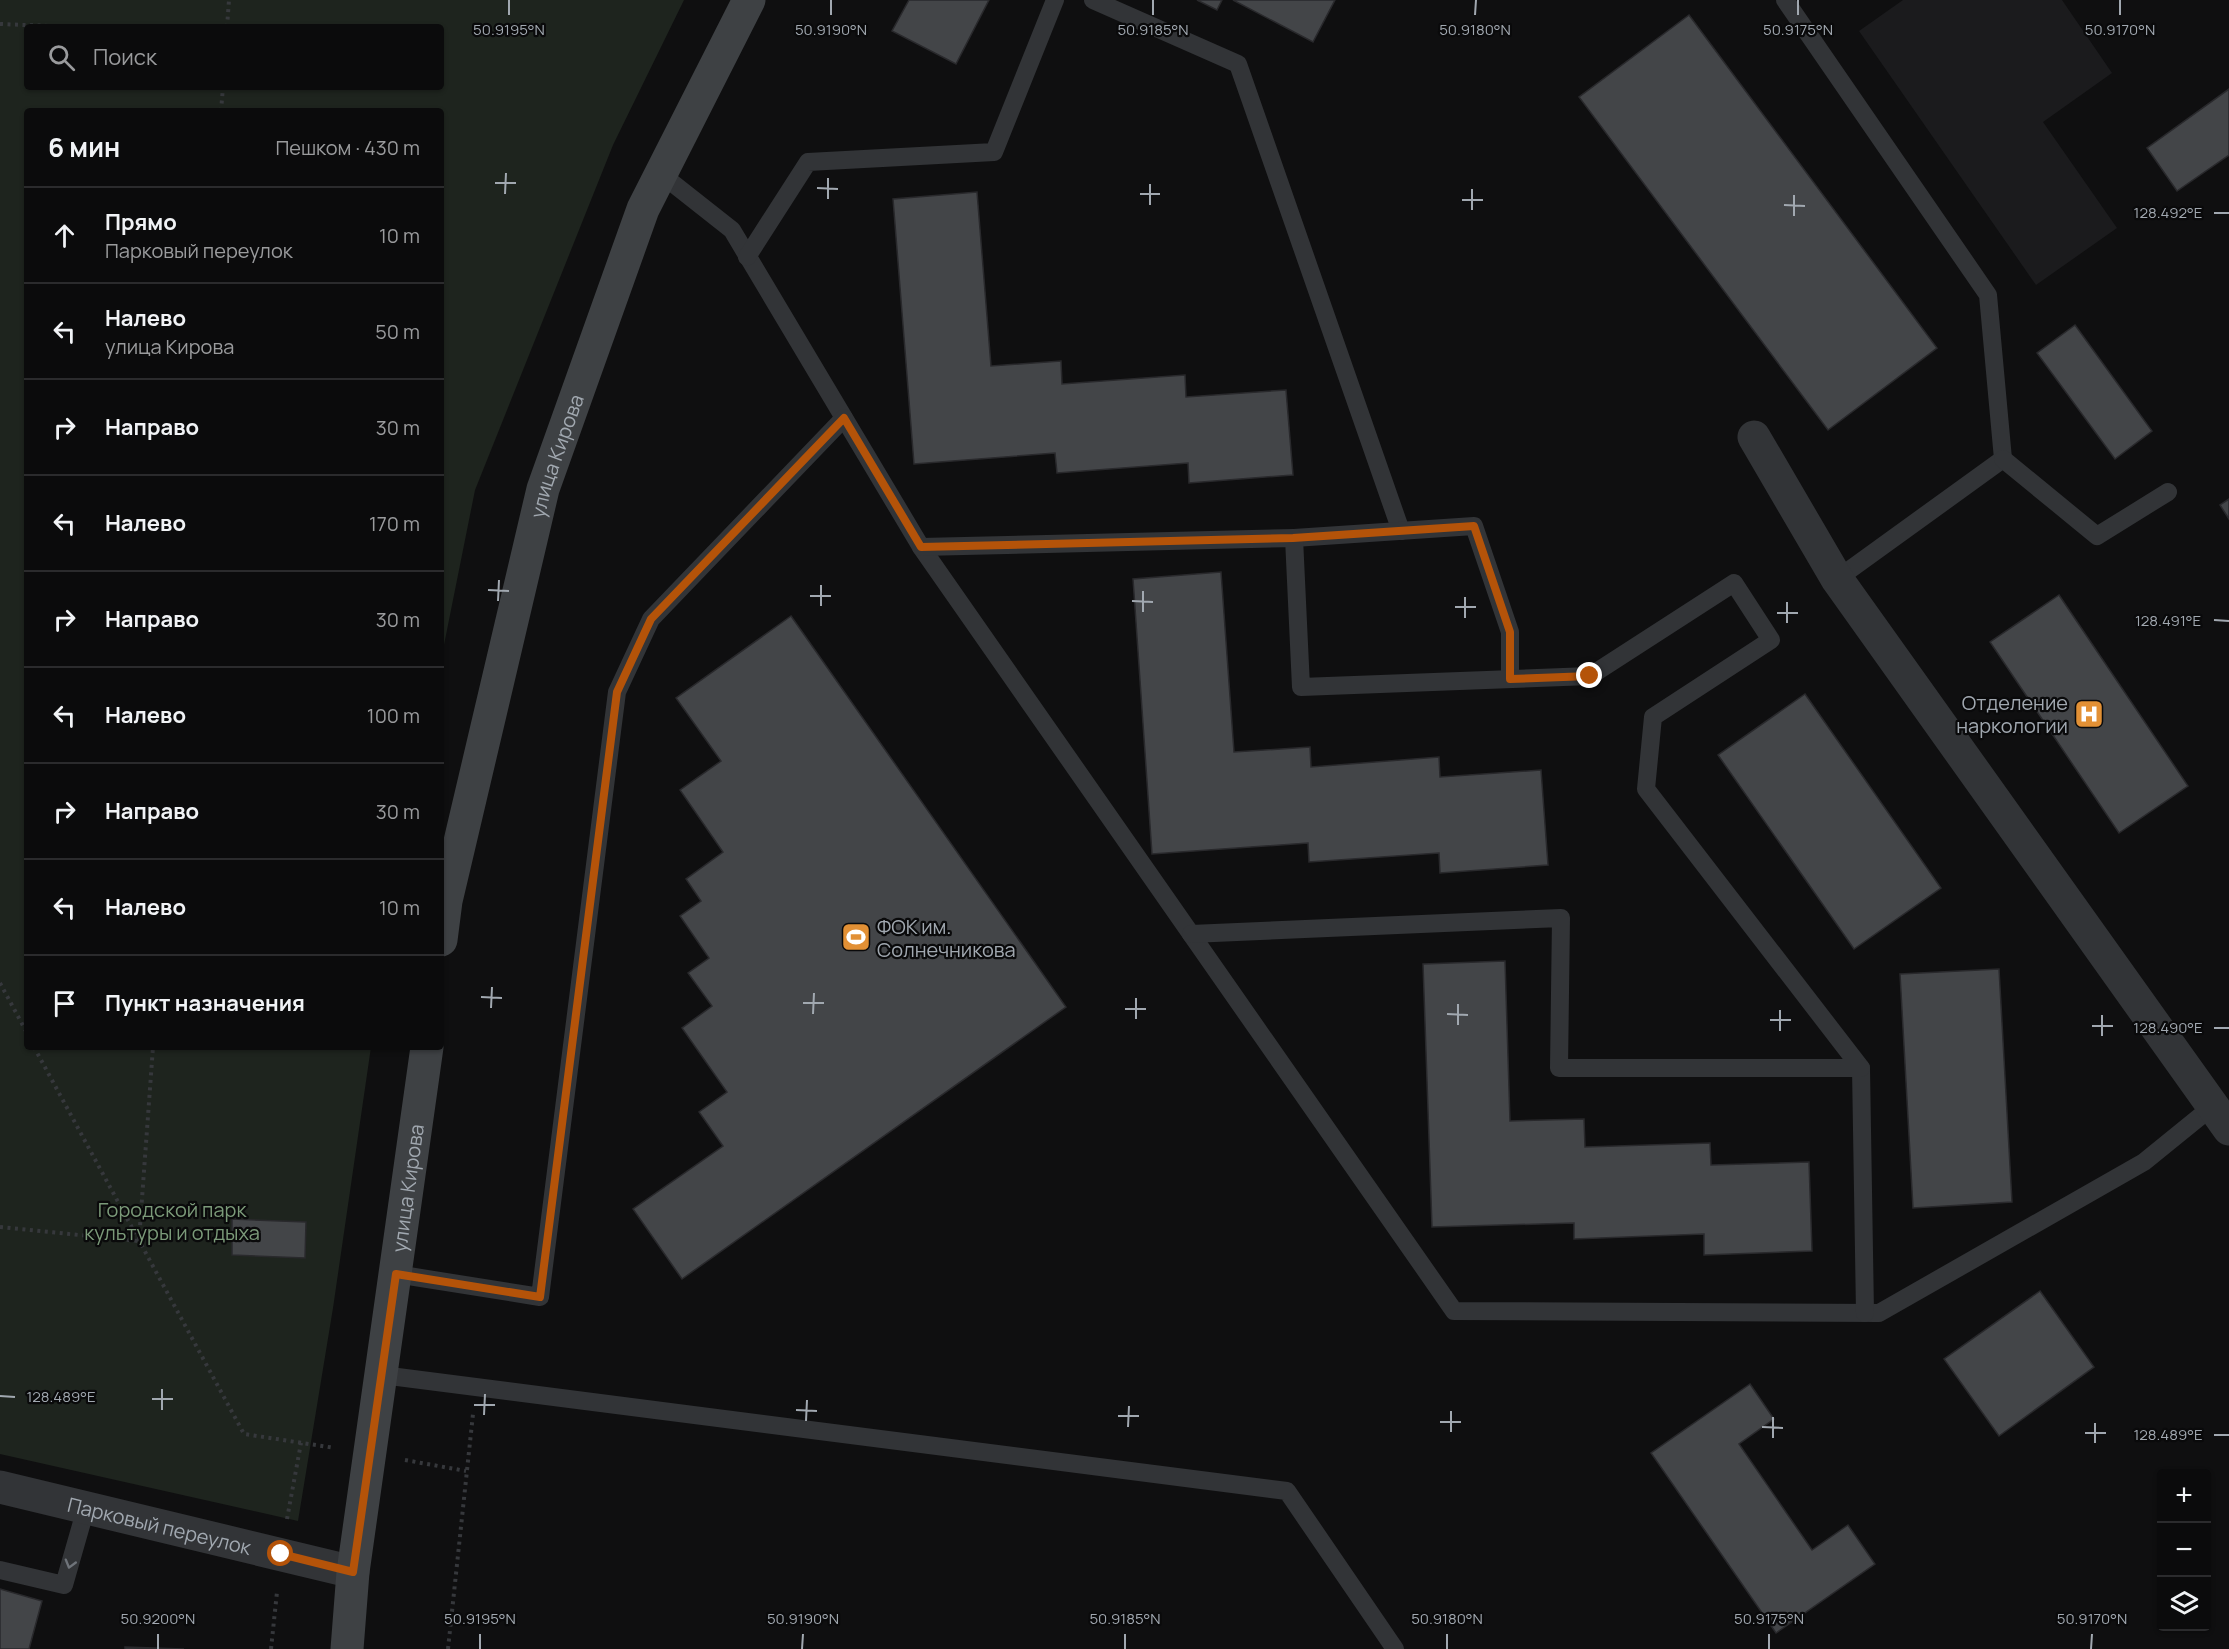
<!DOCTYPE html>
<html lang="ru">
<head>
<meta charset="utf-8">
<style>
  body { margin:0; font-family:Manrope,sans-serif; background:#19191a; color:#f1f3f6 }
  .controls { position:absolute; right:18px; bottom:18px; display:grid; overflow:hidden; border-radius:6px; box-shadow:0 2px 4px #0004 }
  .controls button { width:54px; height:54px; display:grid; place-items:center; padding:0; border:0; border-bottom:2px solid #2b2b2d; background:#0b0b0c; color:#f1f3f6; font:30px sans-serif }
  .stop { position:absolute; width:18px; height:18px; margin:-14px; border:4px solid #b45309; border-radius:50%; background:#fff }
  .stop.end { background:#b45309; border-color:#fff; box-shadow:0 2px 6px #0008 }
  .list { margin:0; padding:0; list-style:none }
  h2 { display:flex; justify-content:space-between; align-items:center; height:78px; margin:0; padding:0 24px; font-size:26px }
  h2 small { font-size:20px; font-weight:400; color:#9a9b9d }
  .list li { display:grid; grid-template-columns:39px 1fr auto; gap:18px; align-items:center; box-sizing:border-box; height:96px; padding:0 24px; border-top:2px solid #2b2b2d }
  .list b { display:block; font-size:22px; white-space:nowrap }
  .list p { margin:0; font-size:20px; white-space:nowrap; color:#9a9b9d }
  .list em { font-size:20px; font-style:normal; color:#9a9b9d }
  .icon { flex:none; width:33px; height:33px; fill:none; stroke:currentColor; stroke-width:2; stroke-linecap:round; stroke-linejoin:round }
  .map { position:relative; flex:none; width:2229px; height:1649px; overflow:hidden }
  .search { position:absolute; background:#0b0b0c; box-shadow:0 2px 4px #0004; left:24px; top:24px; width:420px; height:66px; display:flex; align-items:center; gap:15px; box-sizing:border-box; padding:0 21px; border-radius:6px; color:#9a9b9d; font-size:22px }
  .panel { position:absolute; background:#0b0b0c; box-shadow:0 2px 4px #0004; left:24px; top:108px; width:420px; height:942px; border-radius:6px }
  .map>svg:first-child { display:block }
  .built { fill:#1b1b1d }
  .green { fill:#1e241e; fill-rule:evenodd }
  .building { fill:#434548; stroke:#29292c; stroke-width:1.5 }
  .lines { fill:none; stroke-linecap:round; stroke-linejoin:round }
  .path { stroke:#36383c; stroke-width:4; stroke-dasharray:3 4.5; stroke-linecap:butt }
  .service { stroke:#323437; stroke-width:18 }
  .minor { stroke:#323437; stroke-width:33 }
  .secondary { stroke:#3e4144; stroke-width:33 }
  .oneway { stroke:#6f747a }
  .route { stroke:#b45309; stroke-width:8 }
  .ticks { fill:none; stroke:#a1a8b0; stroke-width:2 }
  .labels { text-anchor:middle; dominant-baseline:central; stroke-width:4.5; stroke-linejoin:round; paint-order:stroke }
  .street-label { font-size:20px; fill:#a1a8b0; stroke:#0a0a0b }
  .poi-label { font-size:20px; fill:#a1a8b0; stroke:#0a0a0b; text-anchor:end }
  .park-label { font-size:20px; fill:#7b9a79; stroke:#0a0a0b }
  .ticks-label { font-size:15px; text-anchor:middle; fill:#a1a8b0; stroke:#0a0a0b; stroke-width:4.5; stroke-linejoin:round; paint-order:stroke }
</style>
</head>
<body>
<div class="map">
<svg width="2229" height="1649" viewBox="0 0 2229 1649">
  <rect width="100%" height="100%" fill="#0f0f10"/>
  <polygon class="built" points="1903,0 2062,0 2112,73 2043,122 2117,228 2036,285 1859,31"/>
  <path class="green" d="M0,0H684L613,145L475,490L441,660V111H27V1047H371L333,1308L298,1521L0,1454ZM27,27H441V87H27Z"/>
  <g class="building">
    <polygon points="909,0 989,0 956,64 892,31"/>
    <polygon points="1197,0 1222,0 1217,10"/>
    <polygon points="1233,0 1335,0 1313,42"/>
    <polygon points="1689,15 1937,348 1828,430 1579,97"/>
    <polygon points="2229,89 2229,155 2177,191 2147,148"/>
    <polygon points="977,192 991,366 1061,361 1062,384 1185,375 1186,397 1286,390 1293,475 1189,483 1188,463 1057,473 1055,453 914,464 893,199"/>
    <polygon points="2075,325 2152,431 2115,459 2037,353"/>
    <polygon points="2229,499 2229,519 2220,505"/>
    <polygon points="1221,572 1234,752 1310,747 1311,767 1439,757 1440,777 1541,770 1548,865 1440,873 1439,853 1309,862 1308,843 1152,854 1133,579"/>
    <polygon points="2059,595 2188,786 2119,833 1990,642"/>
    <polygon points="791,616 1066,1007 682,1279 633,1209 723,1146 699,1112 727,1092 682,1028 712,1006 688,973 709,958 680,916 701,901 686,879 723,852 680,790 721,761 676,698"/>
    <polygon points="1805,694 1941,888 1854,949 1718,755"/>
    <polygon points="1505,961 1510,1121 1584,1119 1585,1147 1710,1143 1711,1165 1809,1162 1812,1251 1704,1255 1704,1234 1574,1239 1574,1223 1432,1227 1423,964"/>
    <polygon points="1999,969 2012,1202 1913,1208 1900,974"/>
    <polygon points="232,1219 306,1222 305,1258 232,1255"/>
    <polygon points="2040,1291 2094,1367 1999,1436 1944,1359"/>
    <polygon points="1750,1384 1774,1419 1739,1444 1812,1550 1848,1525 1875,1564 1776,1633 1651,1453"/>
    <polygon points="0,1589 42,1601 29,1649 0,1649"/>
    <polygon points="125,1647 184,1649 125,1649"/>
  </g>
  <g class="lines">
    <g class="path">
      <polyline points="0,24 76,27"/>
      <polyline points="227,27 229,0"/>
      <polyline points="221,111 223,87"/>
      <polyline points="0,983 27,1033"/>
      <polyline points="34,1047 244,1434 335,1448"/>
      <polyline points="0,1227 138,1241"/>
      <polyline points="139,1240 153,1047"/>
      <polyline points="405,1460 466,1471"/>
      <polyline points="287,1519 301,1443"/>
      <polyline points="271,1649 277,1592"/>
      <polyline points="448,1649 473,1414"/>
    </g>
    <g class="service">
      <polyline points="1093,0 1238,64 1401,531"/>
      <polyline points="1785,0 1988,295 2003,459 1837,579"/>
      <polyline points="661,174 732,230 921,547 1454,1311 1879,1313 2144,1162 2213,1106"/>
      <polyline points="747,257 808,162 994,152 1055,0"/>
      <polyline points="2003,459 2097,536 2168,492"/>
      <polyline points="1294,538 1474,526 1510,632 1510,679"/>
      <polyline points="921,547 1294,538 1301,687 1590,676 1734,583 1771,640 1653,717 1646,789 1861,1068 1865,1313"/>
      <polyline points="1191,934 1561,918 1559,1068 1861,1068"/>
      <polyline points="396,1274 540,1297 617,692 651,619 844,418"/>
      <polyline points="382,1375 1287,1491 1395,1649"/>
      <polyline points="0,1570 64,1585 86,1508"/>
    </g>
    <g class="minor">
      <polyline points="1754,437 1837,579 2229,1129"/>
      <path id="s1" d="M0,1487L353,1572"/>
    </g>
    <g class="secondary">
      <path id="s2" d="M441,940L446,901L543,489L643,209L749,0"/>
      <path id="s3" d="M347,1649L353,1572L427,1047"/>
    </g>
  </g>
  <defs><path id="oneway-chevron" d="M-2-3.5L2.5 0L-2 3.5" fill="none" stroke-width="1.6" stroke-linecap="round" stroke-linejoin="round" transform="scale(1.5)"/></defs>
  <use class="oneway" href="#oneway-chevron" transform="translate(70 1564) rotate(106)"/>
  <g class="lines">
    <polyline class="route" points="281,1554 353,1572 396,1274 540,1297 617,692 651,619 844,418 921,547 1293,538 1474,526 1510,632 1510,679 1590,676"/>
  </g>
  <path class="ticks" d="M509,15V0M831,15V0M1153,15V0M1475,15L1476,0M1798,15V0M2120,15V0M495,183H516M817,188L838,189M505,194L506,173M1140,194H1160M828,199V178M1462,200H1483M1150,205V184M1784,205L1805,206M1472,210V189M2214,213H2229M1794,216V195M488,590L509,591M810,596H831M498,601L499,580M1132,601L1153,602M821,606V585M1455,607H1476M1143,612V591M1777,613H1798M1465,618V597M2214,620L2229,621M1787,623V602M481,997L502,998M803,1003H824M491,1008L492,987M1125,1009H1146M813,1014L814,993M1447,1014L1468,1015M1136,1019V998M1770,1020H1791M1458,1025V1004M2092,1026H2113M2214,1028H2229M1780,1031V1010M2102,1036V1015M0,1396L15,1397M152,1399H173M474,1405H495M162,1410V1389M796,1410L817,1411M484,1415L485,1394M1118,1416H1139M806,1421L807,1400M1440,1422H1461M1128,1427L1129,1406M1762,1427L1783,1428M1451,1432V1411M2085,1433H2106M2214,1435H2229M1773,1438V1417M2095,1443V1423M158,1649V1634M480,1649V1634M802,1649L803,1634M1125,1649V1634M1447,1649V1634M1769,1649V1634M2091,1649L2092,1634"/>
  <defs>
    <g id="hospital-square" transform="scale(1.5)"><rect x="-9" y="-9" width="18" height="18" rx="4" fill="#e29035" stroke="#0a0a0b"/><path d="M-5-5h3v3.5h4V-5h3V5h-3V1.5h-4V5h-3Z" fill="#fff"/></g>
    <g id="stadium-square" transform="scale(1.5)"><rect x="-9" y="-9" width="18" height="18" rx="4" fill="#e29035" stroke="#0a0a0b"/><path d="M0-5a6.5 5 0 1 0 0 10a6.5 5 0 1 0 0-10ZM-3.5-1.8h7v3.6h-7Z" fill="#fff"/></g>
  </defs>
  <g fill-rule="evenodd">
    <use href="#hospital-square" x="2089" y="714"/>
    <use href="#stadium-square" x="856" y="937"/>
  </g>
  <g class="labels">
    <g class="street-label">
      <text stroke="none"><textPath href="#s2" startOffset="498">улица Кирова</textPath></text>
      <text stroke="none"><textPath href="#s3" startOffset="465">улица Кирова</textPath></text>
      <text stroke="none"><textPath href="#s1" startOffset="164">Парковый переулок</textPath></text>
    </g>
    <g class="poi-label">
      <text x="2068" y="702">Отделение<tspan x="2068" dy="23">наркологии</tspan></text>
      <text x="877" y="926" text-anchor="start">ФОК им.<tspan x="877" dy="23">Солнечникова</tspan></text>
    </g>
    <g class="park-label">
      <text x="172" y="1209">Городской парк<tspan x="172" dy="23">культуры и отдыха</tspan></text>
    </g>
  </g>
  <g class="ticks-label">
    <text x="509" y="35">50.9195°N</text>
    <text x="831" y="35">50.9190°N</text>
    <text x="1153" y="35">50.9185°N</text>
    <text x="1475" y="35">50.9180°N</text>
    <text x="1798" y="35">50.9175°N</text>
    <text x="2120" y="35">50.9170°N</text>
    <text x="2168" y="218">128.492°E</text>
    <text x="2168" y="626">128.491°E</text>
    <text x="2168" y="1033">128.490°E</text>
    <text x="61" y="1402">128.489°E</text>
    <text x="2168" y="1440">128.489°E</text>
    <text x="158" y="1624">50.9200°N</text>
    <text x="480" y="1624">50.9195°N</text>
    <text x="803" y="1624">50.9190°N</text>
    <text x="1125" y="1624">50.9185°N</text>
    <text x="1447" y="1624">50.9180°N</text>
    <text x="1769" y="1624">50.9175°N</text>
    <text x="2092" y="1624">50.9170°N</text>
  </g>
</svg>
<div class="controls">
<button>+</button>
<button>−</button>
<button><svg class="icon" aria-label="layers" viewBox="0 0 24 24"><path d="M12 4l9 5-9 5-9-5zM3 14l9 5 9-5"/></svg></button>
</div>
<div class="stop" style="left:281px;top:1554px"></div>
<div class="stop end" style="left:1590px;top:676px"></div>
<div class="search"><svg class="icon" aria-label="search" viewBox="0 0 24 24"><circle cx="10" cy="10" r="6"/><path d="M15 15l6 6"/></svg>Поиск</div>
<section class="panel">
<h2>6 мин<small>Пешком · 430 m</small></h2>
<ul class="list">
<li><svg class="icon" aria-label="ahead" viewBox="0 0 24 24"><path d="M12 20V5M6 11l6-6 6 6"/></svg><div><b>Прямо</b><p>Парковый переулок</p></div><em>10 m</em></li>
<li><svg class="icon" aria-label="left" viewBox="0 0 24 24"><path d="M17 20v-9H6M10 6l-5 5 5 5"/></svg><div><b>Налево</b><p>улица Кирова</p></div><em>50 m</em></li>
<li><svg class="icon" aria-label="right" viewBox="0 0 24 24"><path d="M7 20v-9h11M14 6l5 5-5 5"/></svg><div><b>Направо</b></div><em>30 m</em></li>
<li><svg class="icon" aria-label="left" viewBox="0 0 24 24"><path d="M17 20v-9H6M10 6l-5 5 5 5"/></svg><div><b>Налево</b></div><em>170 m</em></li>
<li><svg class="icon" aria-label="right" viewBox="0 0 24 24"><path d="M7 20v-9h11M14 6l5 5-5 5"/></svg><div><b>Направо</b></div><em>30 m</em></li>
<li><svg class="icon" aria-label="left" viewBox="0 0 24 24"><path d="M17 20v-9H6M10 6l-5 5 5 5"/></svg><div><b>Налево</b></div><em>100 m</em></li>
<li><svg class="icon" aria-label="right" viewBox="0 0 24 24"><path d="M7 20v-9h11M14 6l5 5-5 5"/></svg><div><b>Направо</b></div><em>30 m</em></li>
<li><svg class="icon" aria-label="left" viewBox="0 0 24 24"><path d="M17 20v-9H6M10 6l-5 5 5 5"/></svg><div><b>Налево</b></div><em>10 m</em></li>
<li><svg class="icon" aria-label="arrive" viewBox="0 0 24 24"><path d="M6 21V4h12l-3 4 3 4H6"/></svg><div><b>Пункт назначения</b></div></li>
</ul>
</section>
</div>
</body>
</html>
